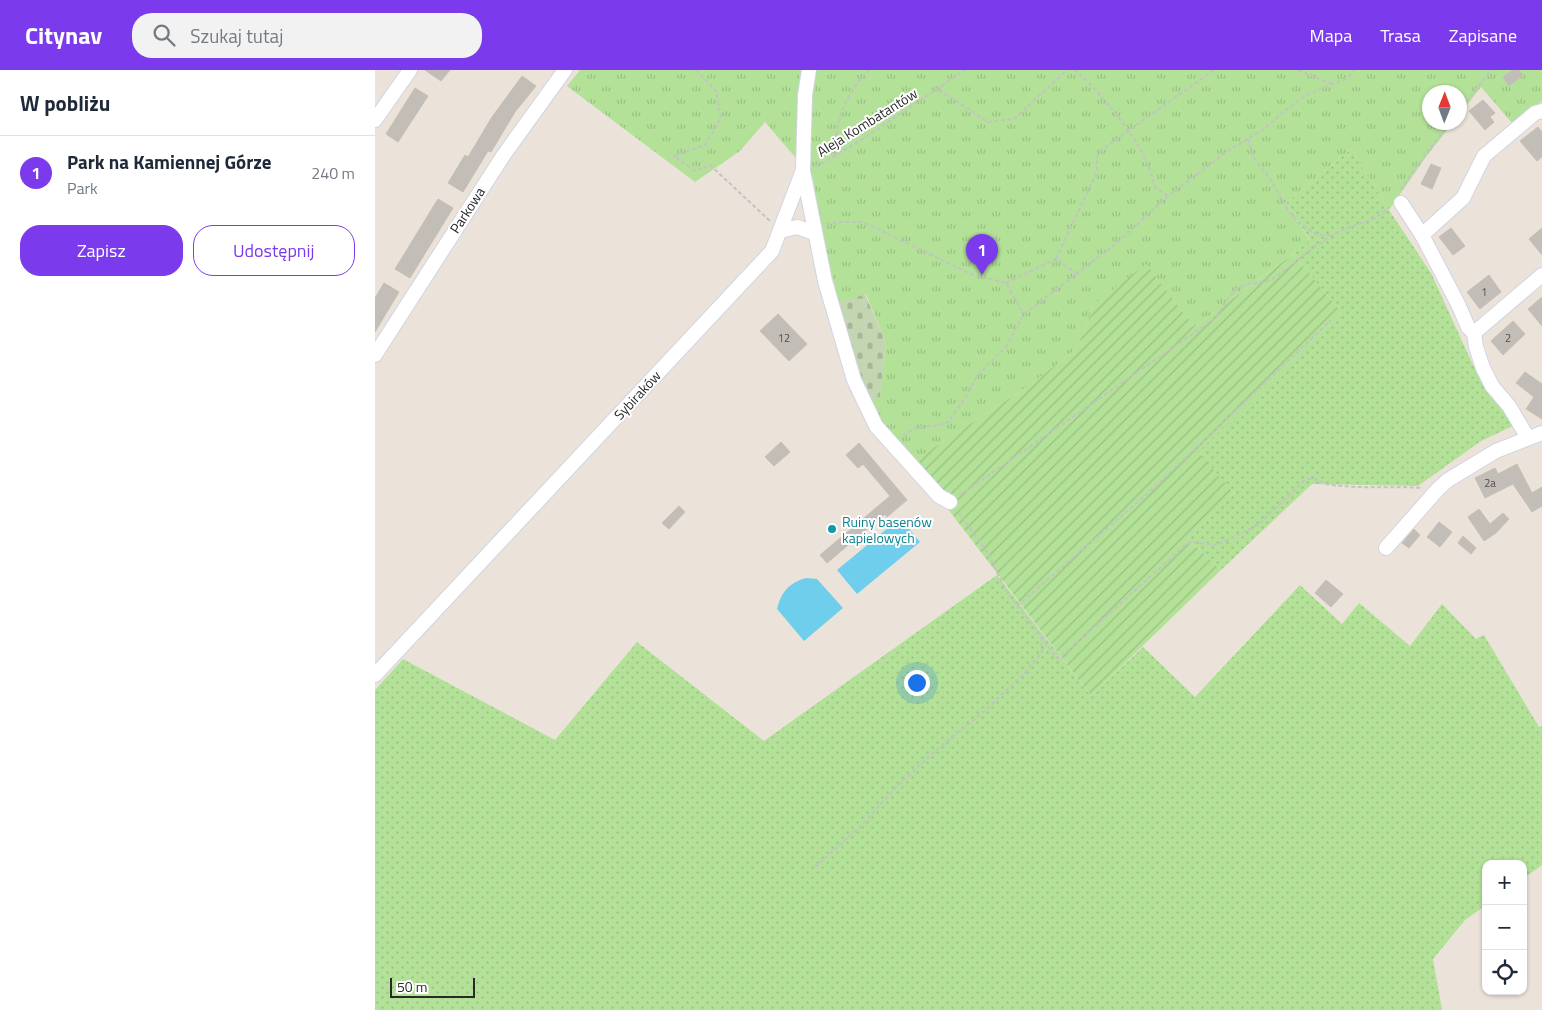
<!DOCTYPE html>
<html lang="pl">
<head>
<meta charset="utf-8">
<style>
  body { margin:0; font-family:"Titillium Web",sans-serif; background:#f2f2f3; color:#1f2937 }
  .controls { position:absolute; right:15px; bottom:15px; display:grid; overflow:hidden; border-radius:10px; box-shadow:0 1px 4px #0004 }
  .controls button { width:45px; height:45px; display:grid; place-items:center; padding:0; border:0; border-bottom:1px solid #e0e1e3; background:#fff; color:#1f2937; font:25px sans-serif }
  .compass { position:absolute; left:1047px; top:15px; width:45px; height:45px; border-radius:50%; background:#fff; box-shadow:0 1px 4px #0004; rotate:1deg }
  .scale { position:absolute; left:15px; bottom:12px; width:85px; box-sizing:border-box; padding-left:5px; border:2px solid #292929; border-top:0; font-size:14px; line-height:18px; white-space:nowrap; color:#292929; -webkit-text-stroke:4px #fff; paint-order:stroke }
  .you { position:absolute; left:541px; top:612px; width:18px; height:18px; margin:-12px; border:4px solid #fff; border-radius:50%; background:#1a73e8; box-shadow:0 0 0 8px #1a73e833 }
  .badge { display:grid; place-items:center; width:32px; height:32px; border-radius:50%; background:#7c3aed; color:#fff; font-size:16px; font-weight:700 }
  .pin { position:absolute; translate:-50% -41px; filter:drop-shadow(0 1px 2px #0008) }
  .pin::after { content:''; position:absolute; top:26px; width:18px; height:15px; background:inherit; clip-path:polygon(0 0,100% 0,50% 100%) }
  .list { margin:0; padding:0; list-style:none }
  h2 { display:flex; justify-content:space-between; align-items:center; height:65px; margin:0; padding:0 20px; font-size:21px }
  h2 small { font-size:16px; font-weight:400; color:#747a83 }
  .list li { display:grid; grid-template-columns:32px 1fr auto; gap:15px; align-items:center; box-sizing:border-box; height:75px; padding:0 20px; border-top:1px solid #e0e1e3 }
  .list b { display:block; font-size:19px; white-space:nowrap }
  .list p { margin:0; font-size:16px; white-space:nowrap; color:#747a83 }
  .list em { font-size:16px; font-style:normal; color:#747a83 }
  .actions { display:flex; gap:10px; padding:15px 20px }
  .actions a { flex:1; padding:11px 0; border:1px solid #7c3aed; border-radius:20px; text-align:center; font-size:18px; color:#7c3aed }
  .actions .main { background:#7c3aed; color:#fff }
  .icon { flex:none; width:28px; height:28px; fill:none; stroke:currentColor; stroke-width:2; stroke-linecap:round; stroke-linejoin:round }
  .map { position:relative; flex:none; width:1167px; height:940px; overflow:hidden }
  header { display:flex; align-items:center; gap:30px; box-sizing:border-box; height:70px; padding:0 25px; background:#7c3aed; color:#fff }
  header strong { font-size:24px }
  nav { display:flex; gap:28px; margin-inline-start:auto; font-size:18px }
  .search { width:350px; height:45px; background:#f2f2f3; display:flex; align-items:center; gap:12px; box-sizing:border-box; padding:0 18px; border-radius:20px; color:#747a83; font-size:19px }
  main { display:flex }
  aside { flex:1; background:#fff }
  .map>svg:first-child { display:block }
  .grass { fill:url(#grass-dots) }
  .cemetery { fill:url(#cemetery-stones) }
  .park { fill:url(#park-tufts) }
  .garden { fill:url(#garden-furrows) }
  .water { fill:#6eceec }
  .building { fill:#c3bdb7; stroke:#c6bfb4 }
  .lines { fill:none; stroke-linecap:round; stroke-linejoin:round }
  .minor-casing { stroke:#d0d4e2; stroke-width:16 }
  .path { stroke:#c3c3c3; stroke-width:2; stroke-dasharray:4 2.5; stroke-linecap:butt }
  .minor { stroke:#fff; stroke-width:14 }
  .culture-dot { fill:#0f9aa8; stroke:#fff; stroke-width:2 }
  .labels { text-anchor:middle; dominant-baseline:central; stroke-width:4; stroke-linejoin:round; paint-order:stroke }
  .number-label { font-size:11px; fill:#504e4c }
  .street-label { font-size:14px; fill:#292929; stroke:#fff }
  .culture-label { font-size:14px; fill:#0d838f; stroke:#fff; text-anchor:start }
</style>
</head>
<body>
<header>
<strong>Citynav</strong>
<div class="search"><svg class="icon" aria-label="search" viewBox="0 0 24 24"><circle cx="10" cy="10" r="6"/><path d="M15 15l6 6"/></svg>Szukaj tutaj</div>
<nav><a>Mapa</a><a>Trasa</a><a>Zapisane</a></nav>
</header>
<main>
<aside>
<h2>W pobliżu<small></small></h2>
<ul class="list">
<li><span class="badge">1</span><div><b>Park na Kamiennej Górze</b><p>Park</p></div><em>240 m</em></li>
</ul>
<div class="actions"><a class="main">Zapisz</a><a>Udostępnij</a></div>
</aside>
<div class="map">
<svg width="1167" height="940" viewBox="0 0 1167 940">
  <defs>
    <pattern id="grass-dots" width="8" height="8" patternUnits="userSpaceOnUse" patternTransform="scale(1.25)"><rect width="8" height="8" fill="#b2e197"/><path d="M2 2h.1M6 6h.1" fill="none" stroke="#99c182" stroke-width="1.8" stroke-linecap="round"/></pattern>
    <pattern id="cemetery-stones" width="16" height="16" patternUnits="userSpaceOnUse" patternTransform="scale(1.25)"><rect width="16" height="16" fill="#c4d5b2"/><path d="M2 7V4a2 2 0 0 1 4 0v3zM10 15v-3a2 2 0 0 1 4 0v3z" fill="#a8b799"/></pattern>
    <pattern id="park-tufts" width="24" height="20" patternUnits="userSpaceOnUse" patternTransform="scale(1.25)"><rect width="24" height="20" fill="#b2e197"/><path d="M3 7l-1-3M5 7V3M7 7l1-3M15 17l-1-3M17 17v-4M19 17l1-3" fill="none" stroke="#99c182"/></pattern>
    <pattern id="garden-furrows" width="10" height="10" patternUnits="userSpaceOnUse" patternTransform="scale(1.25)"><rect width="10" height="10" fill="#b2e197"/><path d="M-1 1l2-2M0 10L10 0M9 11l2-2" fill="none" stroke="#99c182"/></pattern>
  </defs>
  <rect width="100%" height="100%" fill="#ebe3da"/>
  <g class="grass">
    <polygon points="976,79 1014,140 1056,203 1098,295 1112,318 1140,355 1106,371 1043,416 937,414 846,500 812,468 859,423 822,382 967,243 918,184 935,170 911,133"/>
    <polygon points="622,505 716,626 768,577 820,627 925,515 967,554 984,533 1035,576 1067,534 1101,569 1109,565 1164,657 1167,656 1167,795 1148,809 1148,794 1111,794 1111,835 1090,850 1058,889 1067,940 0,940 0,620 28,589 180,670 262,572 389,671"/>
  </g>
  <polygon class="cemetery" points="490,224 511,273 505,328 494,330 462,233"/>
  <polygon class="park" points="205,0 1167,0 1167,31 1137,53 1106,17 1085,44 1084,22 1054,22 1054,52 1078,53 1053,84 1014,140 976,79 911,133 935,171 819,257 771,195 717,236 711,258 700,280 655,315 537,392 501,348 494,330 505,327 511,273 491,224 462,233 460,216 449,180 438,108 390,52 365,81 320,112 192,16"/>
  <polygon class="garden" points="918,184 967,243 823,382 859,423 812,468 846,500 716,626 537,392 655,315 700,280 711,258 717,236 771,194 819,257"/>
  <g class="water">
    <polygon points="525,448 545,472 482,524 462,500"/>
    <path d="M431,508L442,509L468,538L429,571L402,539C406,522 414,513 431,508Z"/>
  </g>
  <g class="building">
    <polygon points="50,0 75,0 66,11"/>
    <polygon points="1138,0 1144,0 1148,5 1134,16 1128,7"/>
    <polygon points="147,6 161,16 140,42 116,82 113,81 88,122 73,113 90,85 93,87 117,47"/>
    <polygon points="40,18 53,26 23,72 11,64"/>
    <polygon points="1108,30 1120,43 1115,47 1119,52 1110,60 1094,41"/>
    <polygon points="1163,57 1167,62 1167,87 1162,91 1145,71"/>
    <polygon points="1056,94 1066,98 1057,119 1046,114"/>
    <polygon points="63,129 78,138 35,208 20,199"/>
    <polygon points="1076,158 1090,176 1078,185 1064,167"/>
    <polygon points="1167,158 1167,185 1154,169"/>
    <polygon points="1114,205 1126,222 1105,239 1092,222"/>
    <polygon points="9,213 24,222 0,262 0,228"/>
    <polygon points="1167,227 1167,256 1153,239"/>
    <polygon points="403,244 432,274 414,291 385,261"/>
    <polygon points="1138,251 1150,264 1128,285 1116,271"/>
    <polygon points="1150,302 1167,314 1167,349 1151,339 1159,327 1141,313"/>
    <polygon points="406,372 415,382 399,396 390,387"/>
    <polygon points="484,373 532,430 512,447 510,444 452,493 445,485 515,426 488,394 483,398 471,385"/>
    <polygon points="1142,394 1157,423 1167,417 1167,436 1157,442 1138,414 1110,428 1100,408 1120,398 1123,404"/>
    <polygon points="304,436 310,442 294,459 287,453"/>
    <polygon points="1104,439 1115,454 1128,443 1134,449 1121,463 1109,471 1093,447"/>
    <polygon points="1064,452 1077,462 1065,477 1052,467"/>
    <polygon points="1039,459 1045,465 1034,478 1027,473"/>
    <polygon points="1088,466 1101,478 1096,484 1083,473"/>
    <polygon points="951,510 968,524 956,537 940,523"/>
  </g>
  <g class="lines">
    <g class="minor-casing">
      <g id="minor">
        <polyline points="0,50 35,0"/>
        <polyline points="428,101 450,211 479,310 501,356 564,426 575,432"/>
        <polyline points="1026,133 1047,165"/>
        <polyline points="405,161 422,157 440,163"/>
        <polyline points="1099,263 1167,205"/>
        <polyline points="0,285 128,86 190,0"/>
        <polyline points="1153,368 1134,336 1117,316 1108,298 1101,277 1099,263 1093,257 1083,234 1047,165 1088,128 1109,86 1160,43 1167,41"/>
        <polyline points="1011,478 1063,419 1073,410 1121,381 1167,363"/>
        <polyline points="0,605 397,181 428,100 430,25 434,0"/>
      </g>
    </g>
    <g class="path">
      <polyline points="321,0 341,21 346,48 330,75 299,86 320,101 335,95 395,151"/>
      <path d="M699,0C713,10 723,23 734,36C757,63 771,83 780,117L793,126"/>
      <polyline points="923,0 957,14"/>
      <polyline points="564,20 613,52 639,49 692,0"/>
      <polyline points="1084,42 1116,0"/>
      <polyline points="873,69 879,88 895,109 914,142 925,154 943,165 956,165"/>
      <path d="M461,85C459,52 471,23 494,0"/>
      <polyline points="440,96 448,93 494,65 590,0"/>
      <polyline points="1026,120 1041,97 1076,52"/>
      <polyline points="451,154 465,152 488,152 596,204 631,213 648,243"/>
      <polyline points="702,204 681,189 722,102 722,87 725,81 839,0"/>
      <polyline points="631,213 681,189"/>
      <polyline points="528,366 540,358 548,356 559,356 573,352 593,324 602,306 631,277 649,244 743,172 793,126 853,81 889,59 911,40 930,26 957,14 972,9 979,0"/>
      <path d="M585,425L839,249C849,237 855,220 870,215C882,211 888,215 900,207C921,193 939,175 963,162C980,153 1000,153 1014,137"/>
      <polyline points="642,536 780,417 956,250"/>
      <path d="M666,566L681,588L686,587L809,476L816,472L842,475L877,458L887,451L931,409C945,407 945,414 957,415C987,419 1017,416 1048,418"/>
      <polyline points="440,797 487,755 521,717 566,676 605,645 649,604 667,582 666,566 633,524 611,480 583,442"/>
    </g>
    <use href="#minor" class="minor"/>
  </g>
  <circle class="culture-dot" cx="457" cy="459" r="5"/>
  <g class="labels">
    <g class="number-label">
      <text x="1109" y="222">1</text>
      <text x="409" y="268">12</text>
      <text x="1133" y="268">2</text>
      <text x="1115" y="413">2a</text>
    </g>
    <g class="street-label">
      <text transform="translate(492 52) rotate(-32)">Aleja Kombatantów</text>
      <text transform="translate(92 140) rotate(-57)">Parkowa</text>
      <text transform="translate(262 325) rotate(-47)">Sybiraków</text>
    </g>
    <g class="culture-label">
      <text x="467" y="451">Ruiny basenów<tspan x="467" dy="16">kapielowych</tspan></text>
    </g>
  </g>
</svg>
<div class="controls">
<button>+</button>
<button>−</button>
<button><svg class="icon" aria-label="locate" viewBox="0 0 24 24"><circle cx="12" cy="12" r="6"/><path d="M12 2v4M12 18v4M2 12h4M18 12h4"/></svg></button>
</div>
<svg class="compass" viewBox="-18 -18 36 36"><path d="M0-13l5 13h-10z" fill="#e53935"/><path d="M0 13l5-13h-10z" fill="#747a83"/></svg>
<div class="scale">50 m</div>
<div class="you"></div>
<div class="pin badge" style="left:607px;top:205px">1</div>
</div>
</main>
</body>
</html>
